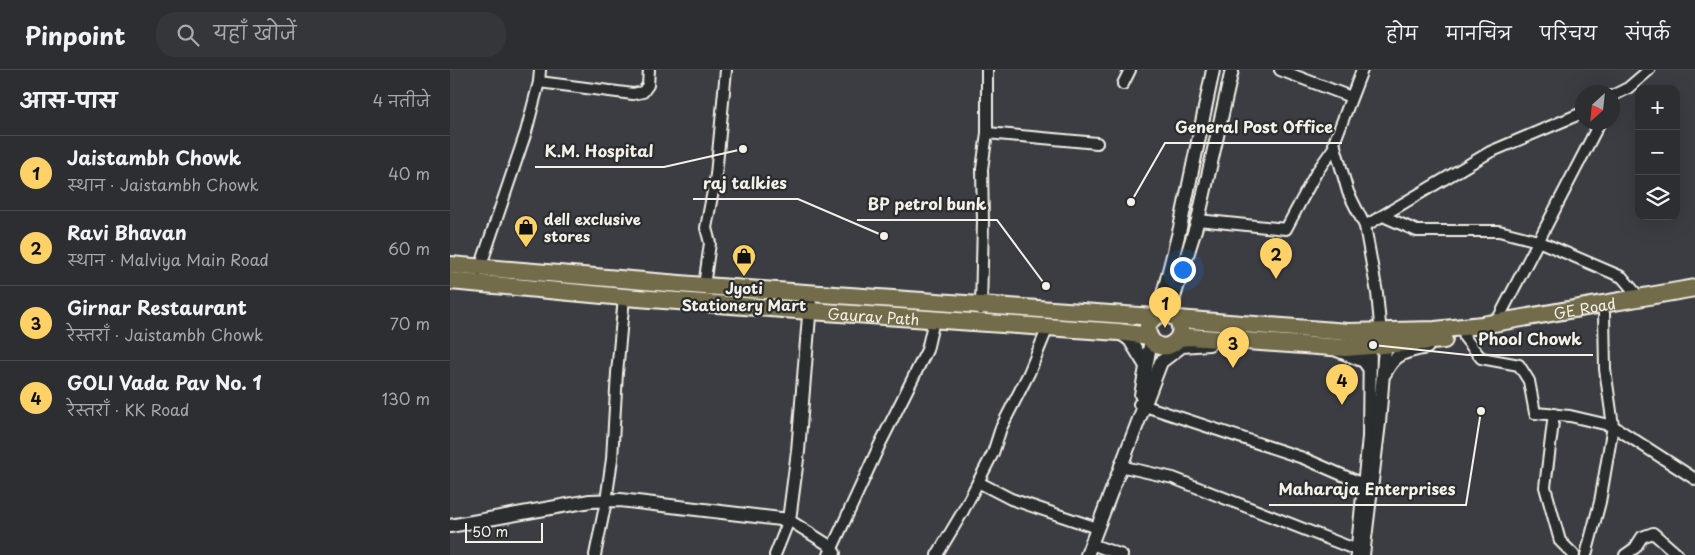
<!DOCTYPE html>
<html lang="hi">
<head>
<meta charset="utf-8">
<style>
  body { margin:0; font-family:"Playpen Sans","Playpen Sans Deva",sans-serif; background:#35363a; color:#f1f3f6 }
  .controls { position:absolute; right:15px; top:15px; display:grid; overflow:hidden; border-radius:10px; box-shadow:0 5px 20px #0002 }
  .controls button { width:45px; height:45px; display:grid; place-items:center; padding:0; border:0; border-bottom:1px solid #484a4d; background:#2d2e32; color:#f1f3f6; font:25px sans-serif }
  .compass { position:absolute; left:1125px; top:15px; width:45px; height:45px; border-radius:50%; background:#2d2e32; box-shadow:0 5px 20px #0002; rotate:207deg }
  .scale { position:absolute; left:15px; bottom:12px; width:78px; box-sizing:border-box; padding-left:5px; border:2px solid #f4f1e8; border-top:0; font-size:14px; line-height:18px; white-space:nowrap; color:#f4f1e8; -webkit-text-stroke:4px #2a2d2e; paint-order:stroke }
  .you { position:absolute; left:732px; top:199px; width:18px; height:18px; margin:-12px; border:4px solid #fff; border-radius:50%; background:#1a73e8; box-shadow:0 0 0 8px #1a73e833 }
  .badge { display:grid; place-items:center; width:32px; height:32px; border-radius:50%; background:#ffd166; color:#111; font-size:16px; font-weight:700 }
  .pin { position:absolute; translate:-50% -41px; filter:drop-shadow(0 1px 2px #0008) }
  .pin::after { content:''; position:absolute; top:26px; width:18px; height:15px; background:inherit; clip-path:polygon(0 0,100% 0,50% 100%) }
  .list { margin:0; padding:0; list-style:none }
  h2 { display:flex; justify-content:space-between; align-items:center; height:65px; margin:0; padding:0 20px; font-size:21px }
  h2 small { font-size:16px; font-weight:400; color:#a7a8ac }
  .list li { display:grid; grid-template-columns:32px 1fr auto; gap:15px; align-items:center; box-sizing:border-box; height:75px; padding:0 20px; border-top:1px solid #484a4d }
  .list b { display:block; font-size:19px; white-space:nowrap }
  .list p { margin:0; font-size:16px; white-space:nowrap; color:#a7a8ac }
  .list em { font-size:16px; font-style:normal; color:#a7a8ac }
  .icon { flex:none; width:28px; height:28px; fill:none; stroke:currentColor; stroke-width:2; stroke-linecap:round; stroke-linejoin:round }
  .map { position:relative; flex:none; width:1245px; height:485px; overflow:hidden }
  header { display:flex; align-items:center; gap:30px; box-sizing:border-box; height:70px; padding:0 25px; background:#2d2e32; border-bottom:1px solid #484a4d }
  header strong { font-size:24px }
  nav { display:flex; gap:28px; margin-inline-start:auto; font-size:18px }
  .search { width:350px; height:45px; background:#35363a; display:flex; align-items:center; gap:12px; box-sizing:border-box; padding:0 18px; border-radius:20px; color:#a7a8ac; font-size:19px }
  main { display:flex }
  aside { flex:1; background:#2d2e32 }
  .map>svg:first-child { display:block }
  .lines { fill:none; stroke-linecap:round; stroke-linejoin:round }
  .minor-casing { stroke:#f4f1e8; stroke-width:14 }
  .tertiary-casing { stroke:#f4f1e8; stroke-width:16 }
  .primary-casing { stroke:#f4f1e8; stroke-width:20 }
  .minor { stroke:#2a2d2e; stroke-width:10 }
  .tertiary { stroke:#2a2d2e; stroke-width:12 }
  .primary { stroke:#726c4b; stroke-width:16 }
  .labels { text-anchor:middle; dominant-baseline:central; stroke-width:4.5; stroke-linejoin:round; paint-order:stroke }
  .poi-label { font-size:15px; font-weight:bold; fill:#f4f1e8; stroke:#2a2d2e; text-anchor:start }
  .street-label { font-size:15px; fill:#f4f1e8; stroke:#2a2d2e }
  .leader { fill:none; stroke:#f4f1e8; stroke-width:2 }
  .callout-dot { fill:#f4f1e8; stroke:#2a2d2e; stroke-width:2 }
  .callout-label { font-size:16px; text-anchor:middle; font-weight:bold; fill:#f4f1e8; stroke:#2a2d2e; stroke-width:4.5; stroke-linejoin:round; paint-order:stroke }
</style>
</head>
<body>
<header>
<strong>Pinpoint</strong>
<div class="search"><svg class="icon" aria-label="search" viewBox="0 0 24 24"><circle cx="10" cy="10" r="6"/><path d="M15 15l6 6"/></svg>यहाँ खोजें</div>
<nav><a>होम</a><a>मानचित्र</a><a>परिचय</a><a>संपर्क</a></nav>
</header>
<main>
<aside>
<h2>आस-पास<small>4 नतीजे</small></h2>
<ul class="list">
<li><span class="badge">1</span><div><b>Jaistambh Chowk</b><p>स्थान · Jaistambh Chowk</p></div><em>40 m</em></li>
<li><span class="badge">2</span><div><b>Ravi Bhavan</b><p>स्थान · Malviya Main Road</p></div><em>60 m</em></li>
<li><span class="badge">3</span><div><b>Girnar Restaurant</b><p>रेस्तराँ · Jaistambh Chowk</p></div><em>70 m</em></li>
<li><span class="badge">4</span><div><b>GOLI Vada Pav No. 1</b><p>रेस्तराँ · KK Road</p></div><em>130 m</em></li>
</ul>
</aside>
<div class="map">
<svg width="1245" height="485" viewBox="0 0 1245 485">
  <rect width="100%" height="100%" fill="#3c3d43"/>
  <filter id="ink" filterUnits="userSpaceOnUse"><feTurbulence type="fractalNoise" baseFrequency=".02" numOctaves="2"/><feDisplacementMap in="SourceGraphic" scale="10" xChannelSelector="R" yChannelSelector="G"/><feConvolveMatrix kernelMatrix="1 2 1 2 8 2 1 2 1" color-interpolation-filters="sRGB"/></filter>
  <g filter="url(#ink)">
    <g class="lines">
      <g class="minor-casing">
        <g id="minor">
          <polyline points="830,0 901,27"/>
          <polyline points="912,0 884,73 898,122 915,156 927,223 930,254"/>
          <polyline points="89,12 183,24 193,22 198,15 199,0"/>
          <polyline points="673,14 680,0"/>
          <polyline points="1162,26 1178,18 1199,0"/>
          <polyline points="537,63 647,73"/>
          <polyline points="933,146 967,161 1049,161 1088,171 1172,207 1189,227"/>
          <polyline points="748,150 836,159 866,103 885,76"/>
          <polyline points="915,156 1040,82 1132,43"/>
          <polyline points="29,201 76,62 89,12 90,0"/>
          <polyline points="254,216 260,173 256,158 266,105 276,0"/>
          <polyline points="531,239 533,151 532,99 537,63 537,0"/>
          <polyline points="1046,253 1150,52"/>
          <polyline points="1013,257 1015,268 1031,288 1069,295 1079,311 1085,343 1120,346 1163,356 1245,409"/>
          <polyline points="689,334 853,388 920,417"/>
          <polyline points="1104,344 1095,417 1110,471 1124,485"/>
          <polyline points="670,396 723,408 907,480 914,480"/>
          <polyline points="528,412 561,429 647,458"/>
          <polyline points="641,474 672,485"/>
          <polyline points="145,485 156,431 162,389 167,303 174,227"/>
          <polyline points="325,485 339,450 377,474 385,483"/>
          <polyline points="379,485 430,374 477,280 484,250"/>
          <polyline points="487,485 512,443 543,383 551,358 579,303 598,257"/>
          <polyline points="1136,485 1150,432 1163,356 1155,299 1154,243"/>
          <polyline points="1175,485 1185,478 1192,467 1203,463 1228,485"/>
        </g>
      </g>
      <g class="tertiary-casing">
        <g id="tertiary">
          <polyline points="708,244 730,158 763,0"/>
          <polyline points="723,246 724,227 748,150 782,0"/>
          <polyline points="669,262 680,270 696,296"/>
          <polyline points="887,280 914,291 919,298"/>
          <path d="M935,303C945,283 956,281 977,277"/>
          <polyline points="691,325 701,270"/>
          <polyline points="0,456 140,431 170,430 339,450 348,381 360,234"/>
          <polyline points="637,485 711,292 732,276 759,274"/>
          <polyline points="907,485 919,367 920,268"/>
          <polyline points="913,485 929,353 936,265"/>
        </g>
      </g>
      <g class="primary-casing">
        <g id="primary">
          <polyline points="0,195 254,216 704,247"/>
          <path id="s1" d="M0,211L174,227L360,241L669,262L699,266"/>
          <path id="s2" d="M727,249C739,268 715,286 702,271C688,255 710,234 727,249L898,262L985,260L1032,255L1245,218"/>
          <polyline points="729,268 739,267 895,278 994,270"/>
        </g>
      </g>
      <use href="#minor" class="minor"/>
      <use href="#tertiary" class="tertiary"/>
      <use href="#primary" class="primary"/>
    </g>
  </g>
  <defs>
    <g id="shop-pin" transform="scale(1.25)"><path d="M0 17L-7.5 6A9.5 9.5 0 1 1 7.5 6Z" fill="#ffd166" stroke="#2a2d2e"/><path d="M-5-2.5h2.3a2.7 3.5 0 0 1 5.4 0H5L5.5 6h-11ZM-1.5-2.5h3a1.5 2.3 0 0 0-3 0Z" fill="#111"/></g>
  </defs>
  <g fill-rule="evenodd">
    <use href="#shop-pin" x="76" y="157"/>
    <use href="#shop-pin" x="294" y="186"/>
  </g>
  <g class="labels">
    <g class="poi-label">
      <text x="94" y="148">dell exclusive<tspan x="94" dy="17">stores</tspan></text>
      <text x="294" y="217" text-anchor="middle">Jyoti<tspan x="294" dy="17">Stationery Mart</tspan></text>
    </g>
    <g class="street-label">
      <text stroke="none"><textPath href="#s2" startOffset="512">GE Road</textPath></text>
      <text stroke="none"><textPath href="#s1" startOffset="425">Gaurav Path</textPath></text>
    </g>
  </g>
  <path class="leader" d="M681 132L715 73H892M293 79L214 97H85M434 166L348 129H243M596 216L547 150H407M923 275L1018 285H1143M1031 341L1016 435H819"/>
  <g class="callout-dot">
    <circle cx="681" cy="132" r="5"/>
    <circle cx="293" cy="79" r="5"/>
    <circle cx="434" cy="166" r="5"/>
    <circle cx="596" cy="216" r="5"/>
    <circle cx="923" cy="275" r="5"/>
    <circle cx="1031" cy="341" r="5"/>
  </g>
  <g class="callout-label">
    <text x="804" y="63">General Post Office</text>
    <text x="149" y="87">K.M. Hospital</text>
    <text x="295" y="119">raj talkies</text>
    <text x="477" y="140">BP petrol bunk</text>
    <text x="1080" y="275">Phool Chowk</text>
    <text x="917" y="425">Maharaja Enterprises</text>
  </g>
</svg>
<div class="controls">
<button>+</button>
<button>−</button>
<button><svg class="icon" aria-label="layers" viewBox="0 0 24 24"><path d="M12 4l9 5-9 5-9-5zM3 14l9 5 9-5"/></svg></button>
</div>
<svg class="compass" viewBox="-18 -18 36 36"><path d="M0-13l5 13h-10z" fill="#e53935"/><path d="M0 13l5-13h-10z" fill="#a7a8ac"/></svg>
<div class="scale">50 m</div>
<div class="you"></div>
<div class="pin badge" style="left:715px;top:258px">1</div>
<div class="pin badge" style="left:826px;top:209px">2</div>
<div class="pin badge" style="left:783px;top:298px">3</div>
<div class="pin badge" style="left:892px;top:335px">4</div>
</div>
</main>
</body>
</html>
